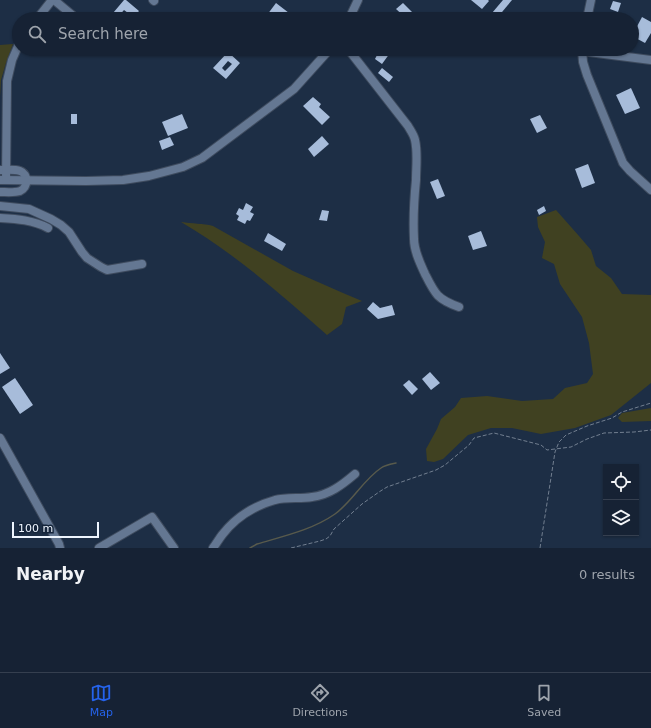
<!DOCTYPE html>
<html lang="en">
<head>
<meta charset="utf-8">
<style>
  body { margin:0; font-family:"DejaVu Sans",sans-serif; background:#1f2a3c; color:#f1f3f6 }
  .controls { position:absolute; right:12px; bottom:12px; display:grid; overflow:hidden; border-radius:0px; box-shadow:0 1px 3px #0004 }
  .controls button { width:36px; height:36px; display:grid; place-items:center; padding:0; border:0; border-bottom:1px solid #353f4f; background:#162234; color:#f1f3f6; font:20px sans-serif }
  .scale { position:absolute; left:12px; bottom:10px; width:87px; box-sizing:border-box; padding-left:4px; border:2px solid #eef5fe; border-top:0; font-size:11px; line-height:14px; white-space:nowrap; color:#eef5fe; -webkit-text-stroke:3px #14243a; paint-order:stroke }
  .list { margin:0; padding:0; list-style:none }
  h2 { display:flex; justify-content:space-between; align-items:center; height:52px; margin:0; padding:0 16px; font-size:17px }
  h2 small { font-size:13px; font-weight:400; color:#9ea4ac }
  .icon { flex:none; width:22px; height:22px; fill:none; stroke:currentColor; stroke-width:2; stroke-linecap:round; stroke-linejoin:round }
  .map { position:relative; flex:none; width:651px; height:548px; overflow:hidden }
  .search { position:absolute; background:#162234; box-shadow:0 1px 3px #0004; left:12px; right:12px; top:12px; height:44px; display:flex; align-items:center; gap:10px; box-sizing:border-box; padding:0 14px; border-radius:22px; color:#9ea4ac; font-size:15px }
  .sheet { height:124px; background:#162234 }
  nav { display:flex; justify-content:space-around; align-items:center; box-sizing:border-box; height:56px; border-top:1px solid #353f4f; background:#162234; font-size:11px; color:#9ea4ac }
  nav a { display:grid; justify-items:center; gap:2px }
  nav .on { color:#2563eb }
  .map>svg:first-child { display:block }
  .green { fill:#404121 }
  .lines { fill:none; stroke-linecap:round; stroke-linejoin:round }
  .stream { stroke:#585a4c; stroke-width:1.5 }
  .building { fill:#a7bcda; fill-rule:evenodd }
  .minor-casing { stroke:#3e4b5e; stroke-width:10 }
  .path { stroke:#727f90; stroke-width:1; stroke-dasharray:4 2; stroke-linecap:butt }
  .minor { stroke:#647792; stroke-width:8 }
</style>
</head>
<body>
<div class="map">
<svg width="651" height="548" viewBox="0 0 651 548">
  <rect width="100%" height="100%" fill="#1d2e45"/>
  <g class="green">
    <polygon points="13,44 6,63 1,80 0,97 0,45"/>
    <polygon points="556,210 579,236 591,250 596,266 611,278 622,294 651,295 651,383 611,415 575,428 541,434 512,428 491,428 468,435 443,459 434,462 427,461 426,449 437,429 441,419 455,407 461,398 487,396 522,401 553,399 565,388 587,383 593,374 589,343 582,317 560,284 554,264 542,258 545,242 538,227 537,217"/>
    <path d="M181,222C192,224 203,223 213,226L293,271L343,293L362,301L346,307L342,324L327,335C281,294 234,253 181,222Z"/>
    <polygon points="651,408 651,421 622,422 618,418 622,413"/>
  </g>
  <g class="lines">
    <path class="stream" d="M250,548L257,544C284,536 312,530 335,514C353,501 363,480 381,468C385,465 391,464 396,463"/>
  </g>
  <g class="building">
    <polygon points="124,0 126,0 139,11 132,19 123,19 128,13 124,10 117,18 119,19 108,19"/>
    <polygon points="471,0 488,0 489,1 482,9"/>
    <polygon points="503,0 512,0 497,18 492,13"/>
    <polygon points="613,1 621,3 618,12 610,9"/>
    <polygon points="276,3 289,13 284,19 278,19 281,15 277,12 272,19 264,19"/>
    <polygon points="403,3 413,13 407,19 396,9"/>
    <polygon points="642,17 651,22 651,33 645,43 632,36"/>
    <polygon points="369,49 384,49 390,53 382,64 375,59 377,55"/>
    <path d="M228,52L240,63L226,79L213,68ZM228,61L232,64L225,71L222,68Z"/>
    <polygon points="382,68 393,77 389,82 378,73"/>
    <polygon points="631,88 640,108 625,114 616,95"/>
    <polygon points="313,97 321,104 319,107 330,117 322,125 303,106"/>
    <rect x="71" y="114" width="6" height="10"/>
    <polygon points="182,114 188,128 168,136 162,122"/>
    <polygon points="540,115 547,128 537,133 530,119"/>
    <polygon points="322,136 329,144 314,157 308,149"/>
    <polygon points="170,137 174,145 162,150 159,141"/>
    <polygon points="588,164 595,183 582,188 575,169"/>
    <polygon points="438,179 445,196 437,199 430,182"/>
    <polygon points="246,203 253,207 250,212 254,214 250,221 247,220 245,224 237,220 239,216 236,214 239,208 243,210"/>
    <polygon points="544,206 546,211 539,215 537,210"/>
    <polygon points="322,210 329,211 327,221 319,220"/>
    <polygon points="481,231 487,246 473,250 468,236"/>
    <polygon points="268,233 286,244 282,251 264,241"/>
    <polygon points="373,302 380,308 392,305 395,315 378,319 367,309"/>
    <polygon points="0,353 10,368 0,374"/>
    <polygon points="430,372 440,383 431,390 422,379"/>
    <polygon points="15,378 33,405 20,414 2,387"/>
    <polygon points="409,380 418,389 412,395 403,385"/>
  </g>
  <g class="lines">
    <g class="minor-casing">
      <g id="minor">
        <polyline points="54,0 77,19"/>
        <polyline points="153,0 154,1"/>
        <polyline points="37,19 52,0"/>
        <polyline points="349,19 358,0"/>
        <polyline points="587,19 591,0"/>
        <path d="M348,49L408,126C411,131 414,135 415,140C418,153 416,167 416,180C414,200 413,219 414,239C414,251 420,263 425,274C435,294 437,299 459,307"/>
        <polyline points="582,49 583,62 587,75 623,163 630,171 651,190"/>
        <polyline points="581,51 651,60"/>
        <path d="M0,170C6,170 14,169 20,171C29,174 28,188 20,191C14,193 6,192 0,192"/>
        <polyline points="0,180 86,181 123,180 149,176 183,167 202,158 294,89 330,49"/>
        <polyline points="6,180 7,81 12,60 19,44"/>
        <polyline points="0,206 29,209 51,219 61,225 69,232 82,252 87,258 101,267 107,270 142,264"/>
        <path d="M0,218C17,219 33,220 48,228"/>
        <polyline points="0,438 59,544 60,548"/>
        <polyline points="99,548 152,517 174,548"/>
        <path d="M213,548C216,544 219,539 222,535C235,518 254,506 275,500C287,497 300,499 312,497C329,495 342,485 355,474"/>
      </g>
    </g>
    <g class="path">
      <polyline points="291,548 320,541 326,539 330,536 334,529 362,504 379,492 387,487 436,470 445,465 469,445 474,438 494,433 541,445 547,450 571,447 587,439 604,433 634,432 651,430"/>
      <polyline points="540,548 555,452 559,442 566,435 587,426 612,418 622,412 651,403"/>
    </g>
    <use href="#minor" class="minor"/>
  </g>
</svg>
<div class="controls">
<button><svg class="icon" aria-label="locate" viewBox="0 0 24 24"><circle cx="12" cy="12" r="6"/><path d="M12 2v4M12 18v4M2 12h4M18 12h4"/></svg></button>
<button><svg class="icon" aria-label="layers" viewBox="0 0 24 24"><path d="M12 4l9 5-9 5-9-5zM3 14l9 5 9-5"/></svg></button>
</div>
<div class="scale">100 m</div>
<div class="search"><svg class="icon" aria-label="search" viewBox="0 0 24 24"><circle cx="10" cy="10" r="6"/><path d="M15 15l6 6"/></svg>Search here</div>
</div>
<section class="sheet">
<h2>Nearby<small>0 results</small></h2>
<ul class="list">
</ul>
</section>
<nav>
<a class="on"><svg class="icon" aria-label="map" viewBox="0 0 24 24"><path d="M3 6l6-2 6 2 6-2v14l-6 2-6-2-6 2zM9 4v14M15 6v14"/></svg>Map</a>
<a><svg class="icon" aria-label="directions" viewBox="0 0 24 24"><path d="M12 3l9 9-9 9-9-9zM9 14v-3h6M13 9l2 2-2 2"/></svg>Directions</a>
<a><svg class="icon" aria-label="saved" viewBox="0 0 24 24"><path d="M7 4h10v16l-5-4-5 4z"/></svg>Saved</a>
</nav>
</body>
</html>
